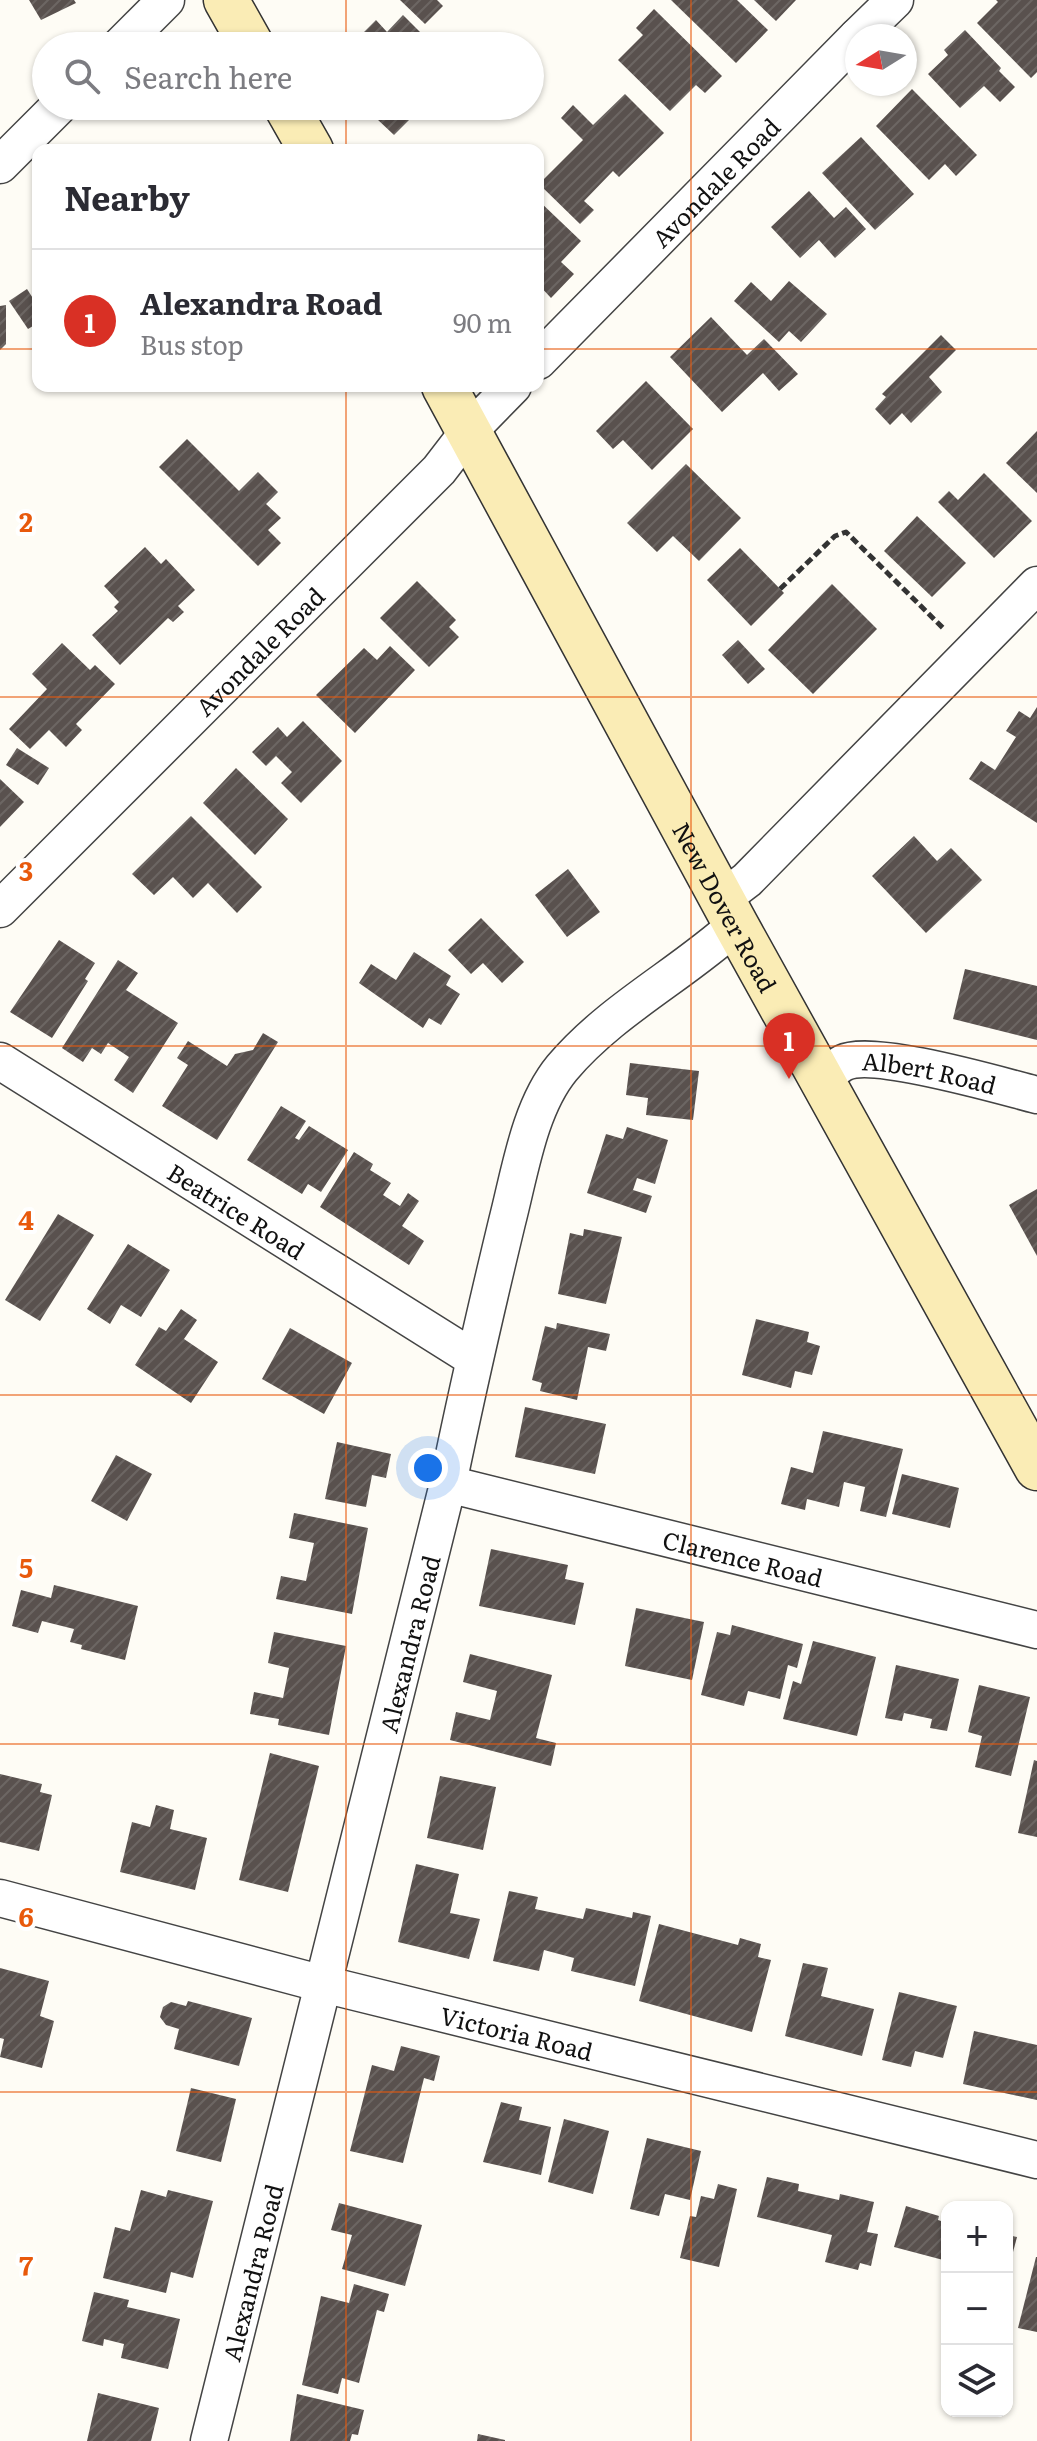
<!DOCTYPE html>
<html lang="en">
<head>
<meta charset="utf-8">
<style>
  body { margin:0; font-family:Literata,serif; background:#f7f7f7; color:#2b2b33 }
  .controls { position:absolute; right:24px; bottom:24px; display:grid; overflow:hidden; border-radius:16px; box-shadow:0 2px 6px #0004 }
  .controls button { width:72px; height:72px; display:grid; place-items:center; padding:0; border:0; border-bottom:2px solid #e1e1e2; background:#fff; color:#2b2b33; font:40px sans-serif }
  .compass { position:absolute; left:845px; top:24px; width:72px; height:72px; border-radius:50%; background:#fff; box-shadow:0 2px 6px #0004; rotate:259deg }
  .you { position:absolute; left:428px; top:1468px; width:28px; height:28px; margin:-20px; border:6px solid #fff; border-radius:50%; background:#1a73e8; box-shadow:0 0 0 12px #1a73e833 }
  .badge { display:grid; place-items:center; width:52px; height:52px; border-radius:50%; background:#d93025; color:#fff; font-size:26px; font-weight:700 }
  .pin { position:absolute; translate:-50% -66px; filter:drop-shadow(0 2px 4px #0008) }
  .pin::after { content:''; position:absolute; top:42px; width:28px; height:24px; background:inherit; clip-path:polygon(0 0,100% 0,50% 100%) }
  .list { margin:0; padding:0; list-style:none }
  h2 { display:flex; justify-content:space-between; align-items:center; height:104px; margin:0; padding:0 32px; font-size:34px }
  h2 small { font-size:26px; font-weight:400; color:#7c7c81 }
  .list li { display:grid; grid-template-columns:52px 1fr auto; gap:24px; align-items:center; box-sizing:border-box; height:144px; padding:0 32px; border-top:2px solid #e1e1e2 }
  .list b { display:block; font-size:30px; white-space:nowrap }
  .list p { margin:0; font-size:26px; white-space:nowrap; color:#7c7c81 }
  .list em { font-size:26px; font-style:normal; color:#7c7c81 }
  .icon { flex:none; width:44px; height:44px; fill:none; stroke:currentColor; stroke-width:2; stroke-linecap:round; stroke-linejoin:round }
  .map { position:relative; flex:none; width:1037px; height:2441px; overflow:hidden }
  .search { position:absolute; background:#fff; box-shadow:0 2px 6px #0004; left:32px; top:32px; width:512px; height:88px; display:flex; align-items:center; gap:20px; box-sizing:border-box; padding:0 28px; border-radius:44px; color:#7c7c81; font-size:30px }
  .panel { position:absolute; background:#fff; box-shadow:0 2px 6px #0004; left:32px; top:144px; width:512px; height:248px; border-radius:16px }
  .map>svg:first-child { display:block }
  .building { fill:url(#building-hatch) }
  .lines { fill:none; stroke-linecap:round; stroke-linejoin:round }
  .street-casing { stroke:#444; stroke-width:39 }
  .secondary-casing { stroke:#333; stroke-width:47 }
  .path { stroke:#333; stroke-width:5; stroke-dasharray:8 4; stroke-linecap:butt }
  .street { stroke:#fff; stroke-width:36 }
  .secondary { stroke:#faecb5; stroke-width:44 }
  .grid { fill:none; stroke:#e8590c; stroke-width:2; stroke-opacity:0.55 }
  .labels { text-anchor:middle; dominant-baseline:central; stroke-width:8; stroke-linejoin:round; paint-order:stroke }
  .street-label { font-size:24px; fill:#111; stroke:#fff }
  .grid-label { font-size:26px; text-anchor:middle; font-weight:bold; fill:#e8590c; stroke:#fff; stroke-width:8; stroke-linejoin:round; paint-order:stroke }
</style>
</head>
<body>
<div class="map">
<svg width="1037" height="2441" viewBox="0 0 1037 2441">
  <defs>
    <pattern id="building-hatch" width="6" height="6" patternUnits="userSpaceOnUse" patternTransform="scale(2)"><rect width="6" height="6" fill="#59514e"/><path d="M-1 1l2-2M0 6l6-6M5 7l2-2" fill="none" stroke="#6c6663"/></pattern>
  </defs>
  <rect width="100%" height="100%" fill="#fefcf5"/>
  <g class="building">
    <polygon points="29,0 74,0 76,3 41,20"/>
    <polygon points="400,0 437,0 443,6 425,24"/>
    <polygon points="671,0 737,0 768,30 736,63"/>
    <polygon points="754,0 796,0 776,21"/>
    <polygon points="996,0 1037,0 1037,72 1031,78 977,23 998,2"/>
    <polygon points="654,9 722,76 705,93 696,85 670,111 618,60 643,35 636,28"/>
    <polygon points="403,15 434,46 371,46 361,35 376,20 387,32"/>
    <polygon points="965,30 1001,68 999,71 1015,87 1000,102 984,86 960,108 928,74 948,55 944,50"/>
    <polygon points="912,89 977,155 956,176 945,164 929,180 876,126"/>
    <polygon points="625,94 664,133 619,177 613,171 584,201 594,210 580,224 539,184 583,140 561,118 573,105 593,125"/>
    <polygon points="390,106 423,106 394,135 377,119"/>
    <polygon points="861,137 914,194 875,230 822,173"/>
    <polygon points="809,191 834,218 846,207 866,229 835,258 819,240 800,258 771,227"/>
    <polygon points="538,200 581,241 561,262 574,274 551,298 538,284"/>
    <polygon points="789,281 827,314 801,342 789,331 779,342 734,301 751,282 771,301"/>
    <polygon points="27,289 38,306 38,323 28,329 9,301"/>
    <polygon points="6,305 6,344 0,350 0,306"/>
    <polygon points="711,317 747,355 764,339 798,374 779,391 763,373 722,412 670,357"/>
    <polygon points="941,335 956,350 929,377 942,392 911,423 902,413 890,425 875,409 886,397 882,394"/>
    <polygon points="646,381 693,429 652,470 623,440 613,449 596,431"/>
    <polygon points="1037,431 1037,493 1006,463"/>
    <polygon points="187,439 239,491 258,472 278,492 266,504 281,518 268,530 281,543 258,566 159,467"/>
    <polygon points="686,464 741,518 699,561 673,536 657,552 627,523"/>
    <polygon points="984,473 1032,521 994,558 938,502 949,491 958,500"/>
    <polygon points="917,516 966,563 932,597 884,551"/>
    <polygon points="145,547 161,564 166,559 195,590 178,606 184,612 173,622 168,618 120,665 92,635 118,611 114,607 119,602 104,586"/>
    <polygon points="740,548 784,593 751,626 707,580"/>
    <polygon points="417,581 456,620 449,627 459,637 429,667 380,618"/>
    <polygon points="832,584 877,629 813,694 768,650"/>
    <polygon points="738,640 765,669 748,684 722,655"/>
    <polygon points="62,643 90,670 95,665 115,684 76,724 82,730 66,747 49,730 30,749 9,729 47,689 32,674"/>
    <polygon points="390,646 415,670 355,733 316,695 364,648 377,660"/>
    <polygon points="1037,707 1037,823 969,779 981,761 995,770 1016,737 1006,731 1019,711 1030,718"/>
    <polygon points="303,721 342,761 301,803 281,783 292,772 276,756 266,766 252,752 278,727 287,737"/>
    <polygon points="17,748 49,768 38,785 6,765"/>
    <polygon points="236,768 288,819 255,855 203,803"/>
    <polygon points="0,779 24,802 0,827"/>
    <polygon points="191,816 262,887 237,913 208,883 193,898 173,877 154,895 132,874"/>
    <polygon points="914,836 937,861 951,848 982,880 926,933 872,876"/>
    <polygon points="568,869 600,912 567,937 535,895"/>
    <polygon points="481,918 524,962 502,983 483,963 471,974 448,950"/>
    <polygon points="59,940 95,963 85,979 88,981 52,1038 10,1012"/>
    <polygon points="414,952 451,976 446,985 460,994 441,1025 429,1018 423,1028 359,983 371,964 396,980"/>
    <polygon points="118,960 138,973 126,990 178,1023 133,1093 114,1080 129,1057 108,1043 101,1054 92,1048 83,1062 62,1048"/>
    <polygon points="965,969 1037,986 1037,1040 953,1019"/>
    <polygon points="263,1033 278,1042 217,1140 162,1106 188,1065 177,1058 188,1041 227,1066 235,1054 253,1050"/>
    <polygon points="630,1063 699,1071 693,1120 646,1115 648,1098 626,1095"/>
    <polygon points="281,1106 306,1121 295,1138 299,1140 309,1126 348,1150 321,1192 308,1184 302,1194 247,1160"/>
    <polygon points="627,1127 668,1140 655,1184 637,1178 633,1190 652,1196 646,1213 587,1193 606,1134 623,1139"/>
    <polygon points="354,1152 373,1164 370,1170 391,1183 383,1195 400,1206 408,1193 419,1201 402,1226 424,1241 409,1265 320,1207"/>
    <polygon points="1037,1189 1037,1256 1009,1205"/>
    <polygon points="58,1214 94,1235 40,1321 5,1300"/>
    <polygon points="584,1229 622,1237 606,1304 558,1294 570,1233 583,1236"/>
    <polygon points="128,1244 170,1270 141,1317 121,1305 110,1324 87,1309"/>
    <polygon points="181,1309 197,1320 184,1339 218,1362 191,1403 135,1365 159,1327 166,1331"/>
    <polygon points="756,1319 809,1332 807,1342 820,1346 812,1375 795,1371 791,1388 742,1375"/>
    <polygon points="557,1323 610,1334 606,1351 588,1347 577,1400 540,1391 542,1383 532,1380 545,1326 556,1329"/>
    <polygon points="290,1328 352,1363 324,1414 262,1379"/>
    <polygon points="525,1407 606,1424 595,1474 515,1457"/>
    <polygon points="823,1431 903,1449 886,1517 860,1511 865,1487 844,1482 839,1507 807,1499 805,1510 781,1504 791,1467 813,1473"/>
    <polygon points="337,1442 391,1454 386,1478 372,1475 366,1507 325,1499"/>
    <polygon points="116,1455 152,1474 127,1521 91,1501"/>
    <polygon points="902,1474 959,1488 950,1528 892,1514"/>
    <polygon points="294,1513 368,1528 352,1614 276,1599 281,1576 306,1581 314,1543 289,1538"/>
    <polygon points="491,1549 568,1565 565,1579 584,1583 575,1625 479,1606"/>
    <polygon points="54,1585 138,1606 125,1660 81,1649 82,1645 70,1642 74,1629 42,1621 38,1633 12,1626 21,1590 51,1598"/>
    <polygon points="636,1608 704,1622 692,1680 625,1666"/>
    <polygon points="732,1625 803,1644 797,1668 788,1665 780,1699 748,1691 744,1706 701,1695 717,1632 730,1635"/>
    <polygon points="274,1632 346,1646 329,1735 278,1725 279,1719 250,1714 254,1692 283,1698 289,1668 268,1663"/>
    <polygon points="813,1641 876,1657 857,1736 783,1719 793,1681 801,1684"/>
    <polygon points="470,1654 552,1675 536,1738 556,1743 551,1766 450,1740 456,1712 490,1720 497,1691 463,1682"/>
    <polygon points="896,1665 959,1679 947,1731 930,1728 932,1719 904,1713 902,1721 885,1718"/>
    <polygon points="979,1685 1030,1697 1011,1776 975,1767 982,1736 968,1732"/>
    <polygon points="270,1753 319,1766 288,1892 239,1880"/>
    <polygon points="1034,1760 1037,1761 1037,1837 1018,1833"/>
    <polygon points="0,1774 42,1784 40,1792 52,1795 39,1851 0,1842"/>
    <polygon points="440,1776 496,1787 483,1850 427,1838"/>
    <polygon points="156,1805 174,1810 170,1829 207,1838 195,1890 120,1872 132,1822 150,1827"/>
    <polygon points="416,1864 459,1874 450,1913 480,1919 469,1959 398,1942"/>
    <polygon points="509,1891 538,1897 535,1909 583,1919 586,1908 632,1918 633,1912 651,1916 635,1986 571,1971 574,1958 544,1950 539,1971 493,1961"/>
    <polygon points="659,1924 738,1945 740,1938 761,1944 758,1957 771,1960 752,2032 639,2001"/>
    <polygon points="803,1963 828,1968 821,1996 874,2009 862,2056 785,2036"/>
    <polygon points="0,1968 49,1981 40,2016 54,2021 42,2068 0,2057 4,2039 0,2038"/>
    <polygon points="899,1992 957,2006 943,2058 915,2051 911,2067 882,2060"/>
    <polygon points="188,2001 252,2018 239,2066 174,2049 179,2029 166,2025 160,2017 163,2007 171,2002 186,2006"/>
    <polygon points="974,2031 1037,2045 1037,2100 963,2084"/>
    <polygon points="401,2046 440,2056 434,2081 424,2078 403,2163 350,2151 372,2065 394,2071"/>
    <polygon points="191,2088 236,2099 221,2162 176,2151"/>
    <polygon points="501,2102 522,2107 519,2120 551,2127 541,2175 483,2162"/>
    <polygon points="564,2119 609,2131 593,2194 548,2182"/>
    <polygon points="647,2138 701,2151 690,2200 665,2194 659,2216 630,2209"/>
    <polygon points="767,2177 799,2184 798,2191 839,2200 840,2194 874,2202 867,2232 878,2234 871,2266 860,2263 858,2270 825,2262 832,2235 757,2217"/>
    <polygon points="718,2184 737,2189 719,2267 680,2258 690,2216 696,2217 701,2196 714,2199"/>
    <polygon points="141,2190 166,2197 168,2190 213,2201 193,2278 171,2272 166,2293 103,2278 115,2227 130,2231"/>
    <polygon points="339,2203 422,2225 405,2286 342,2269 352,2235 331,2230"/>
    <polygon points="906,2206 939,2216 938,2220 947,2223 947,2261 894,2247"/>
    <polygon points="1007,2235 1017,2237 1008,2271 1007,2270"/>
    <polygon points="1036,2257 1037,2257 1037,2332 1018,2328"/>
    <polygon points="354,2284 389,2294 384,2312 377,2310 359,2383 342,2378 338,2394 302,2385 321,2296 349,2303"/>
    <polygon points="94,2292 129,2300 127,2307 180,2319 168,2369 121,2358 124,2344 104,2339 103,2346 82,2341"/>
    <polygon points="98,2393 159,2408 151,2441 87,2441"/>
    <polygon points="297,2394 364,2410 358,2435 352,2434 350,2441 290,2441"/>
    <polygon points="478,2434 505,2440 505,2441 477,2441"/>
  </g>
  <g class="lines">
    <g class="street-casing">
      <g id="street">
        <polyline points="858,36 895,0"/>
        <polyline points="120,46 166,0"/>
        <polyline points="0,165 59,106"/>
        <path id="s1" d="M538,361L857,37"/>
        <polyline points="722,899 747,880 1037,585"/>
        <path id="s2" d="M0,909L439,470L469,431L513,386"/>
        <path id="s3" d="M0,1061L473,1358"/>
        <path id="s4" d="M824,1078C830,1073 837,1066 843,1063C873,1048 1001,1086 1037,1095"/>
        <path id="s5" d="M448,1484L1037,1630"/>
        <path id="s6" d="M0,1898L323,1984L1037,2160"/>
        <path id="s7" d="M209,2441L448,1484C466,1396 486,1309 507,1222C520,1172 529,1108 562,1068C611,1010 681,975 736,925"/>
      </g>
    </g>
    <g class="secondary-casing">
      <g id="secondary">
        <polyline points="226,0 252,46"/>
        <polyline points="286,106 311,150"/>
        <path id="s8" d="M444,386L736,925L1037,1468"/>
      </g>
    </g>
    <polyline class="path" points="780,589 835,536 846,532 943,628"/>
    <use href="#street" class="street"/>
    <use href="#secondary" class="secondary"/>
  </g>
  <path class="grid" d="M346,0V46M691,0V2441M346,106V150M0,349H38M538,349H1037M346,386V2441M0,697H1037M0,1046H1037M0,1395H1037M0,1744H1037M0,2092H1037"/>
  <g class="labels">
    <g class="street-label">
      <text stroke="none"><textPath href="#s1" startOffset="252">Avondale Road</textPath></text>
      <text stroke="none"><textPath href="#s2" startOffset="366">Avondale Road</textPath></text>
      <text stroke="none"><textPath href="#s8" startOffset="592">New Dover Road</textPath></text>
      <text stroke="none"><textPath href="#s4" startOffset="112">Albert Road</textPath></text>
      <text stroke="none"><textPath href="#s3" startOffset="280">Beatrice Road</textPath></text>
      <text stroke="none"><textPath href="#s5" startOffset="304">Clarence Road</textPath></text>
      <text stroke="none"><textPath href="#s7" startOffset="822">Alexandra Road</textPath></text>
      <text stroke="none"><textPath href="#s6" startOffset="534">Victoria Road</textPath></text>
      <text stroke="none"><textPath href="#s7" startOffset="174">Alexandra Road</textPath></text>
    </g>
  </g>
  <g class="grid-label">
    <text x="26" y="532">2</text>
    <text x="26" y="881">3</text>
    <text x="26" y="1230">4</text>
    <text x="26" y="1578">5</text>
    <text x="26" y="1927">6</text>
    <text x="26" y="2276">7</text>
  </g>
</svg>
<div class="controls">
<button>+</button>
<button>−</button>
<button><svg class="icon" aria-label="layers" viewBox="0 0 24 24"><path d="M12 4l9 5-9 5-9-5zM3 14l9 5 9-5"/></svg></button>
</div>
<svg class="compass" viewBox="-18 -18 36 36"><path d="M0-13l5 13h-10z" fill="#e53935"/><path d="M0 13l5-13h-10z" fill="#7c7c81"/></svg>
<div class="you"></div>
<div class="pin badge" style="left:789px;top:1079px">1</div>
<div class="search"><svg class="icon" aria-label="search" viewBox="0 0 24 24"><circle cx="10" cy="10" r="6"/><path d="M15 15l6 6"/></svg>Search here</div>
<section class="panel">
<h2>Nearby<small></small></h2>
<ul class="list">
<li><span class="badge">1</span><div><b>Alexandra Road</b><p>Bus stop</p></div><em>90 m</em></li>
</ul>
</section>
</div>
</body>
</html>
